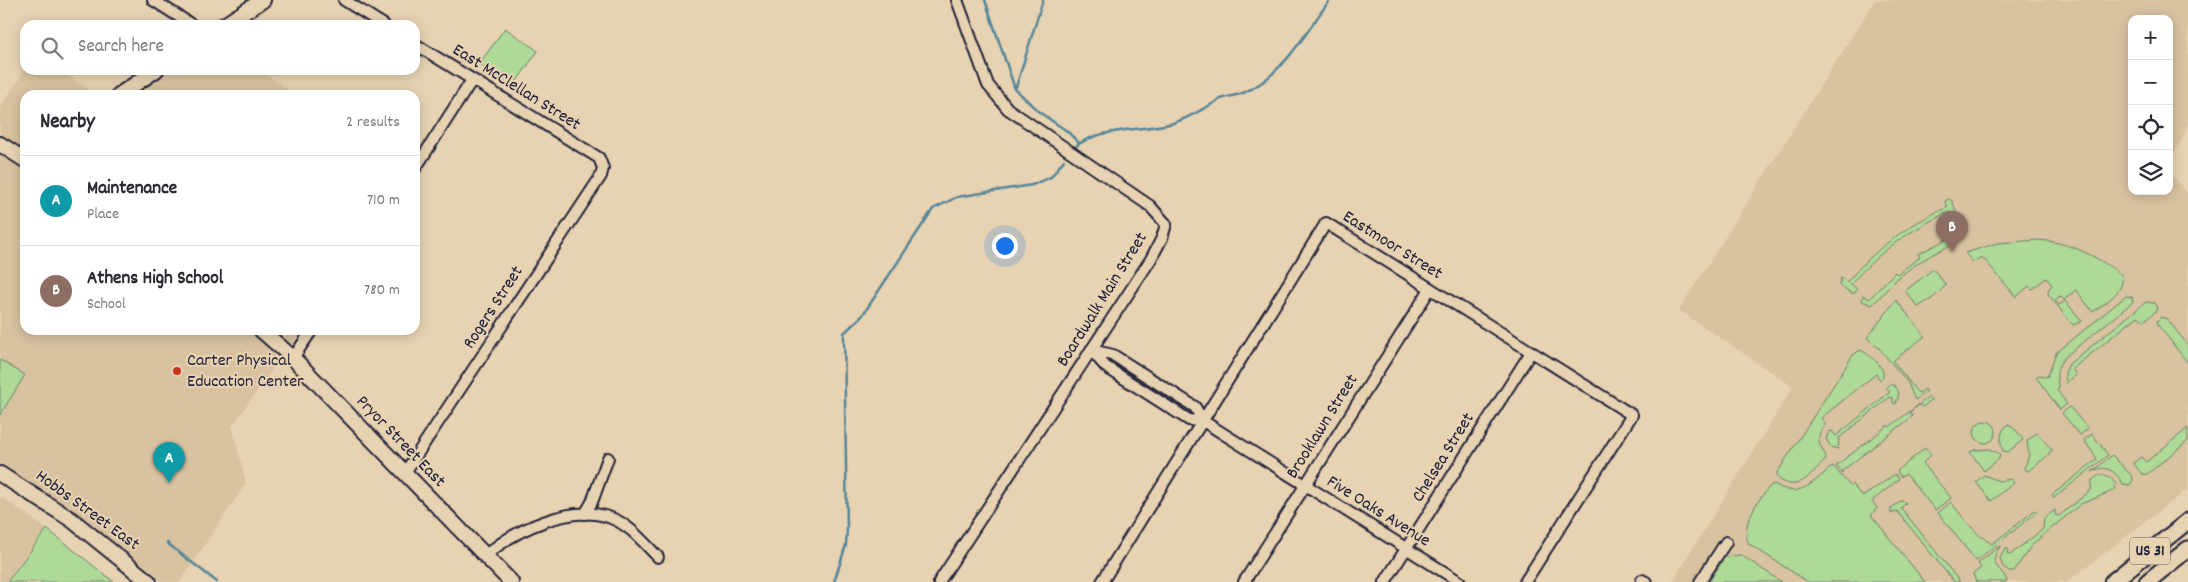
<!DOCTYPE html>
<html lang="en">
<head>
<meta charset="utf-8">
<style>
  body { margin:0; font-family:Dekko,sans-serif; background:#f2f2f3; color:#2b2b33 }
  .controls { position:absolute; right:15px; top:15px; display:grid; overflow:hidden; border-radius:10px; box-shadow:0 2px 12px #0003 }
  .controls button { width:45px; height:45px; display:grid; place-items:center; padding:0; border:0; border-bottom:1px solid #e1e1e2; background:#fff; color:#2b2b33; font:25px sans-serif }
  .you { position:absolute; left:1004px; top:245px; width:18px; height:18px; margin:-12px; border:4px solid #fff; border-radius:50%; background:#1a73e8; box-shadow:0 0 0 8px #1a73e833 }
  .badge { display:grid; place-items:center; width:32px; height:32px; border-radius:50%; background:#111827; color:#fff; font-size:16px; font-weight:700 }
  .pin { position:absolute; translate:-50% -41px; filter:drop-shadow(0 1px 2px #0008) }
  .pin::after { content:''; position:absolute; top:26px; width:18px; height:15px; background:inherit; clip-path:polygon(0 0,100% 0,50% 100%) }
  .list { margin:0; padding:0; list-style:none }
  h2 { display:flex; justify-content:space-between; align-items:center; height:65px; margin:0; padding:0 20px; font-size:21px }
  h2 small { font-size:16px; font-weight:400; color:#7c7c81 }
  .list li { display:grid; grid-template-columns:32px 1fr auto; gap:15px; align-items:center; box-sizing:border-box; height:90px; padding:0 20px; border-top:1px solid #e1e1e2 }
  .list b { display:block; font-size:19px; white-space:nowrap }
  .list p { margin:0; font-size:16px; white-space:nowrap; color:#7c7c81 }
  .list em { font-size:16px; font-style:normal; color:#7c7c81 }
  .icon { flex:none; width:28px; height:28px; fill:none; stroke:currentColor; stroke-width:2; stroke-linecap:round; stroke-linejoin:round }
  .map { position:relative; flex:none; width:2188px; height:582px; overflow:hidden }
  .search { position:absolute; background:#fff; box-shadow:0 2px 12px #0003; left:20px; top:20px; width:400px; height:55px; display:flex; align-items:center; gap:12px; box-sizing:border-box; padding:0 18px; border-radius:15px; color:#7c7c81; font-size:19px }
  .panel { position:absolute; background:#fff; box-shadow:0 2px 12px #0003; left:20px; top:90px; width:400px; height:245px; border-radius:15px }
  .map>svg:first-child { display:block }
  .built { fill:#d8c2a0 }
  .green { fill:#aed997; stroke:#687e69 }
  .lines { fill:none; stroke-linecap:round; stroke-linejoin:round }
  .stream { stroke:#578699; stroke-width:2.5 }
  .street-casing { stroke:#22223b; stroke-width:14 }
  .secondary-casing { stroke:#22223b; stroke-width:18 }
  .primary-casing { stroke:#22223b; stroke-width:19 }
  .street { stroke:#e7d3b2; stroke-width:10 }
  .secondary { stroke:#e7d3b2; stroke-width:14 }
  .primary { stroke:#e7d3b2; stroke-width:15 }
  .poi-dot { fill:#c8321e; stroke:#e7d3b2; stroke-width:2 }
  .labels { text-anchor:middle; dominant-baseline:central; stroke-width:4; stroke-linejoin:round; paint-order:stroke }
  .shield { fill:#e7d3b2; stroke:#5d575f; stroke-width:1 }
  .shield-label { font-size:16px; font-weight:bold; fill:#22223b }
  .street-label { font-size:18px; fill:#22223b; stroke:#e7d3b2 }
  .poi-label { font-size:18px; fill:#22223b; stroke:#e7d3b2; text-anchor:start }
</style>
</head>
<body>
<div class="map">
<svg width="2188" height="582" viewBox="0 0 2188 582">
  <rect width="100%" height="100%" fill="#e7d3b2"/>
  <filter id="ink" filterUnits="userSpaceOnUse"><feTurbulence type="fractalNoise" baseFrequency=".02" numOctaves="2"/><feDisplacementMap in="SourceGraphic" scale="10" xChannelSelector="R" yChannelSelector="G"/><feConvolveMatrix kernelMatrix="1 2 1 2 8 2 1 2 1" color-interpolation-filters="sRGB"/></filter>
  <g filter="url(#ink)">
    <g class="built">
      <polygon points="1875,0 2188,0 2188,127 2169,164 2169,19 2132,19 2132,191 2169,191 2169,171 2188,194 2188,489 2067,582 1672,582 1793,387 1679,310"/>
      <polygon points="25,70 59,70 97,95 25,95 25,330 301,330 232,426 246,483 180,582 163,582 68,507 0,465 0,108"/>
      <polygon points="164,70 259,70 296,95 127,95"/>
      <polygon points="0,496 47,529 7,582 0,582"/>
    </g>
    <g class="green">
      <polygon points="505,28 538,51 512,88 479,64"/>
      <path d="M1949,199L1952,201L1957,214L1956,217L1952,219L1949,212C1911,229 1878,252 1851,284L1857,289L1855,293H1851L1839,285L1841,278L1847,282C1875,249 1908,224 1948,207L1945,201Z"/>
      <path d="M1959,226L1964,233L1962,239C1939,251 1918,261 1899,277C1889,286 1881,297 1872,305L1862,301L1863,295L1869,299L1895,272L1897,274L1920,257L1918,254L1957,234L1955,228Z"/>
      <path d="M2039,240C2072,243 2096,256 2122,275C2125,293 2105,302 2093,312L2076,290L2064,300L2060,296L2055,300L2059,305L2065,301L2082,321L2073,325L2048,294V290L2052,285L2046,278L2032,289L2029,286L2016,297L1985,260L1980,257L1974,263L1965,253L1998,243Z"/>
      <polygon points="1933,269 1946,285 1933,298 1918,307 1905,291"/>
      <path d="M2126,296L2132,297L2133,302L2066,356C2056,366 2055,375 2059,388L2057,390L2067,404L2060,410L2036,377L2039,375L2047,377L2056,353Z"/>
      <polygon points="1896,300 1925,336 1893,361 1917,392 1920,393 1925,389 1927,391 1915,400 1908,383 1879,348 1867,338"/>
      <polygon points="2146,302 2154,303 2157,308 2155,312 2144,321 2138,316 2072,369 2076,375 2066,383 2065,373 2069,364"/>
      <polygon points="2161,317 2167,319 2188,345 2188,363 2158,325 2157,321"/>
      <path d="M1860,350C1869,354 1885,366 1883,377L1880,380L1876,374L1821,418L1826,424C1815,436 1818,443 1826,456L1825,461C1813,470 1801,491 1784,482C1779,480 1777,478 1777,473L1853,355Z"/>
      <polygon points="0,360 25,375 0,415"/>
      <polygon points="1890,384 1895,386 1899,393 1896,404 1893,403 1893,398 1890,397 1839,438 1838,449 1831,447 1826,439 1829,432 1832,431 1836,436 1890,392 1886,387"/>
      <polygon points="1929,397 1931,400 1923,407 1919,405 1910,412 1913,416 1842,471 1843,474 1836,466 1887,426 1889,427"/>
      <polygon points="2070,407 2088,429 2080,435 2062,413"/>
      <circle cx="1985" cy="432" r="11"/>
      <path d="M2008,424L2017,431L2023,440L2008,452L2003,451C1999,441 2000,431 2008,424Z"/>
      <polygon points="2188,428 2188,441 2147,474 2142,474 2133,463 2141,457 2146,462"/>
      <polygon points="2037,433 2053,451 2050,451 2050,454 2028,471 2024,469 2029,456 2027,441"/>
      <polygon points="2092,434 2108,455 2054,498 2052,495 2097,459 2084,440"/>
      <polygon points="1925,448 1931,455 1923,463 1951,498 1935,510 1906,474 1901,477 1897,471"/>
      <polygon points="1989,449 2000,454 1999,459 1984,471 1970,452 1975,450"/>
      <path d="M2112,455L2132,476L2133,480L2130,485L2123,484C2116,472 2106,463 2092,472Z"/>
      <path d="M1833,466L1850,486L1852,484L1860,494L1864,496L1895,474L1899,479L1872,501L1877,508L1871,515L1925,582H1808L1749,544C1739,527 1758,500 1770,486L1774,484C1778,486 1783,489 1788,490C1805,494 1821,475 1833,466Z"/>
      <polygon points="1984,475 1999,481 2011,479 2014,483 1991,501 1976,482"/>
      <path d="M2099,475C2107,474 2113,477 2116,485L2115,490L2081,504L2042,536L2032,545L2014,571H2009L2003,567L2000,558L2005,549H2008L2007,554L2010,555L2043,529L2044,518L2055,510V515L2059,516L2091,490L2092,480Z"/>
      <polygon points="1901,501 1906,503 1901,508 1960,582 1954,582 1897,511 1891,514 1891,508"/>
      <path d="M1951,502C1964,519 1975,534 1992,544L2035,510L2037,512L1976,561L1938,513Z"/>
      <polygon points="47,529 114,582 7,582"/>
      <path d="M2001,545C1985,567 2004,567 2007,582H1976L1973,574L1981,568L1978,563Z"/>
      <polygon points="1741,555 1782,582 1709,582 1725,557"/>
    </g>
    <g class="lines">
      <g class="stream">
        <polyline points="985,0 1015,89 1039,112 1067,131 1079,143"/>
        <polyline points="1016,87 1043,0"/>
        <path d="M1075,147C1098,127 1145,131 1173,123C1190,118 1206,107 1221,99C1228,96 1236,96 1243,93C1283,76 1305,33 1330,0"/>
        <polyline points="167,543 217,582"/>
        <polyline points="834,582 846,545 847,530 844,333 862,316 933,209 957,197 1032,185 1051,177 1064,160"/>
      </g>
      <g class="street-casing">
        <g id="street">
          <polyline points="153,0 192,25"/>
          <polyline points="344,0 384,25"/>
          <polyline points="415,169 472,80"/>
          <polyline points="1091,350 1106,367 1189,420 1203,421 1460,582"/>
          <polyline points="1091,350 1113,355 1195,407 1203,421"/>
          <polyline points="293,358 312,330"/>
          <polyline points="404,474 601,176 603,168 599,158 415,44"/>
          <polyline points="585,514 592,502 608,458"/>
          <path d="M485,556C514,530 572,503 611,518C630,525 644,543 658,557"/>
          <polyline points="1642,580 1646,582"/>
          <polyline points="939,582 1151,259 1162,238 1166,224 1150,206 1008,109 988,85 957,0"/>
          <polyline points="1102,582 1326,223 1632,415 1525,582"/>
          <polyline points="1244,582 1430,289"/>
          <polyline points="1385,582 1531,352"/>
          <polyline points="1700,582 1726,542"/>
        </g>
      </g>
      <g class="secondary-casing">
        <g id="secondary">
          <polyline points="224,25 263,0"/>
          <polyline points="119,95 156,70"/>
          <polyline points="0,144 25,160"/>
          <polyline points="261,330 293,358 511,582"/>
          <polyline points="0,474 72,520 149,582"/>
        </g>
      </g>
      <g class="primary-casing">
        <g id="primary">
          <polyline points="2112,582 2188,521"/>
          <polyline points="2147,582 2188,549"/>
        </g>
      </g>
      <use href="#street" class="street"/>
      <use href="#secondary" class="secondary"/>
      <use href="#primary" class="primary"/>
    </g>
  </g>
  <circle class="poi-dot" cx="177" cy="371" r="5"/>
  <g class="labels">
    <rect class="shield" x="2130" y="537.5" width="40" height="27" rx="4"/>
    <g class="shield-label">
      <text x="2150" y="551">US 31</text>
    </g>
    <g class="street-label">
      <text transform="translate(516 88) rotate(32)">East McClellan Street</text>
      <text transform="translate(1392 246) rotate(32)">Eastmoor Street</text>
      <text transform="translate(1103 300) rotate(-58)">Boardwalk Main Street</text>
      <text transform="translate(494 308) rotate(-57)">Rogers Street</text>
      <text transform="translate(1323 427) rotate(-58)">Brooklawn Street</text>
      <text transform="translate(400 442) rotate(46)">Pryor Street East</text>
      <text transform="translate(1444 458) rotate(-58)">Chelsea Street</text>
      <text transform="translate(87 511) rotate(36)">Hobbs Street East</text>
      <text transform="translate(1378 512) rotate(32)">Five Oaks Avenue</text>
    </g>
    <g class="poi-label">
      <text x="187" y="361">Carter Physical<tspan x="187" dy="21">Education Center</tspan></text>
    </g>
  </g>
</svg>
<div class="controls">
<button>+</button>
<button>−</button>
<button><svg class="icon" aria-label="locate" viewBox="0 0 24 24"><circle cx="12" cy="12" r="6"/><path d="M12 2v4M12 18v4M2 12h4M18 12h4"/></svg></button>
<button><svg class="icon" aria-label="layers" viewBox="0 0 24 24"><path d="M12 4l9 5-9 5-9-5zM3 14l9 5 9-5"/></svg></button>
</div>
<div class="you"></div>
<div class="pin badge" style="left:169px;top:483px;background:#0f9aa8">A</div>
<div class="pin badge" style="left:1952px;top:252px;background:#8d6e63">B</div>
<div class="search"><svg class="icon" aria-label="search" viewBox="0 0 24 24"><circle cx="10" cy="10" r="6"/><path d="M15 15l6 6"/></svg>Search here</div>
<section class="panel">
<h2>Nearby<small>2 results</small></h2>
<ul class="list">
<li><span class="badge" style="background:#0f9aa8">A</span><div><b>Maintenance</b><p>Place</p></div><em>710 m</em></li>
<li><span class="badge" style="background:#8d6e63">B</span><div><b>Athens High School</b><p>School</p></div><em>780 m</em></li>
</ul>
</section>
</div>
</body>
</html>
